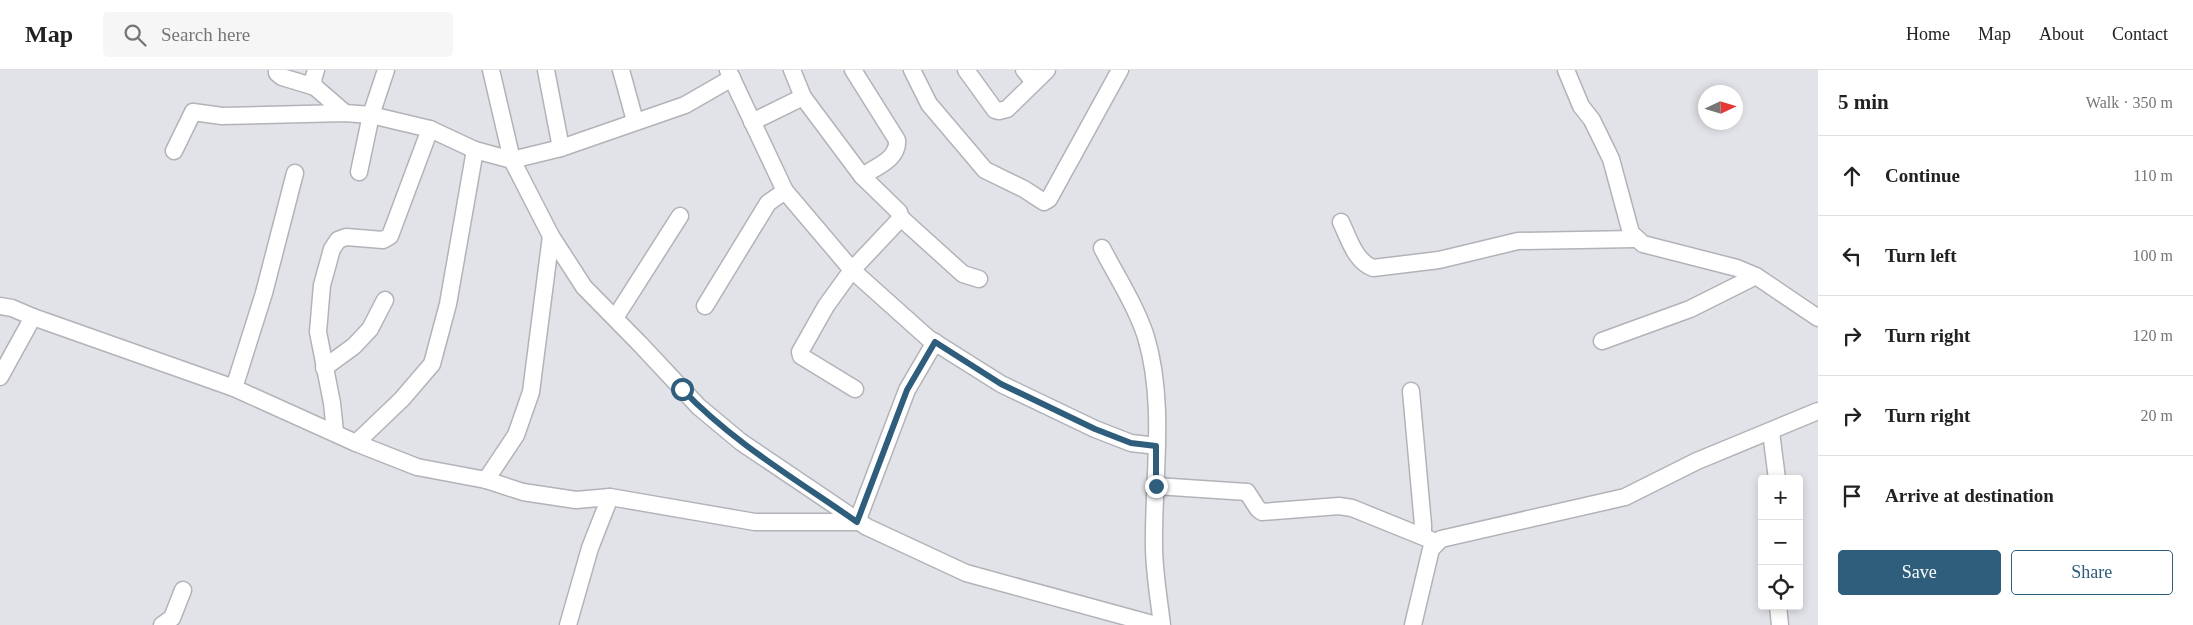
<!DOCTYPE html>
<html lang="en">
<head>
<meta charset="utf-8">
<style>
  body { margin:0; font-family:"Times New Roman",serif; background:#f6f6f6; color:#222 }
  .controls { position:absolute; right:15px; bottom:15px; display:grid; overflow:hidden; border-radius:5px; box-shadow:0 2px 8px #0003 }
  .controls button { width:45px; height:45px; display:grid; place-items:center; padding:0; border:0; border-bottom:1px solid #e0e0e0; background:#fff; color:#222; font:25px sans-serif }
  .compass { position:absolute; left:1698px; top:15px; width:45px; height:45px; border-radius:50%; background:#fff; box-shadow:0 2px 8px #0003; rotate:86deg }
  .stop { position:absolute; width:15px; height:15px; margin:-11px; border:4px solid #2f5e7d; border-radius:50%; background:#fff }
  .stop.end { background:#2f5e7d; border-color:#fff; box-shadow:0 1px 5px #0008 }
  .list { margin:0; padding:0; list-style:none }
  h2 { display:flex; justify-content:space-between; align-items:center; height:65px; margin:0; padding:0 20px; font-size:21px }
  h2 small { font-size:16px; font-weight:400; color:#767676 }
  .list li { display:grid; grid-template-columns:32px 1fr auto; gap:15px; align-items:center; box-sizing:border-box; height:80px; padding:0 20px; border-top:1px solid #e0e0e0 }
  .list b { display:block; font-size:19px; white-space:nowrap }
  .list em { font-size:16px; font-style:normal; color:#767676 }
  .actions { display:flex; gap:10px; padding:15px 20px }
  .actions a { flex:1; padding:11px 0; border:1px solid #2f5e7d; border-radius:5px; text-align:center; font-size:18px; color:#2f5e7d }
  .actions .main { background:#2f5e7d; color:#fff }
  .icon { flex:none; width:28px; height:28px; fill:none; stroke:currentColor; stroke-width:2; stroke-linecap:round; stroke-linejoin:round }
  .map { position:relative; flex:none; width:1818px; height:555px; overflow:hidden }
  header { display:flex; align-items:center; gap:30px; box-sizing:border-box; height:70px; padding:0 25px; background:#fff; border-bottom:1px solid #e0e0e0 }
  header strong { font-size:24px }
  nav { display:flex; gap:28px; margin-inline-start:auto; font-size:18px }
  .search { width:350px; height:45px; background:#f6f6f6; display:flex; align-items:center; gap:12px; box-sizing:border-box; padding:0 18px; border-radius:5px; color:#767676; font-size:19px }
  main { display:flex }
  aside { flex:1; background:#fff }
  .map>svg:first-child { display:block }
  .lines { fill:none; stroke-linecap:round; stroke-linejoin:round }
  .minor-casing { stroke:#b2b3b8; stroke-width:19 }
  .minor { stroke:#fff; stroke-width:16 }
  .route { stroke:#2f5e7d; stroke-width:6 }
</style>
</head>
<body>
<header>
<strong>Map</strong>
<div class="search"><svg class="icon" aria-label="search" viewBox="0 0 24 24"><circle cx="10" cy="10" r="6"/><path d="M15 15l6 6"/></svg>Search here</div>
<nav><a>Home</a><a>Map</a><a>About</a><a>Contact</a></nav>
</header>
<main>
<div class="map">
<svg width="1818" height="555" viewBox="0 0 1818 555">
  <rect width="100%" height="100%" fill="#e2e3e8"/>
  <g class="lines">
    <g class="minor-casing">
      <g id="minor">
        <polyline points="277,0 277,3 282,7 315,17"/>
        <polyline points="316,0 313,10 315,17 345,43"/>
        <polyline points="491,0 512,90 551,166 584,217 640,274 699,337 741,372 867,457 966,503 1156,555"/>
        <polyline points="546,0 561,78"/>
        <polyline points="621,0 635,51"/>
        <polyline points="728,0 785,121 852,200 928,268 1001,314 1095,359 1131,373 1157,376"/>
        <polyline points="792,0 803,27 862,106"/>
        <path d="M853,0L897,70C899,89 876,97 862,106L899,142L901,148L852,200L826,236L800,282L801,286L855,319"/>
        <polyline points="912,0 929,34 985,100 1024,119 1044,132 1049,129 1120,0"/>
        <polyline points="966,0 995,40 999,41 1007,39 1047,0"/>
        <polyline points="1024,0 1034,12"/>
        <polyline points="1566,0 1581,36 1592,50 1611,89 1631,163 1643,174 1737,198 1756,206 1818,248"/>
        <polyline points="752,52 803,27"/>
        <polyline points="174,81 193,42 222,46 345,43 371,45 430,59 475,80 512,90 561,78 685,35 732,8"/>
        <polyline points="359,102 371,45 386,0"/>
        <polyline points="901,148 963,204 979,209"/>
        <path d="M1341,152C1349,169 1355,191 1373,198L1439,190L1518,171L1635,169"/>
        <path d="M1102,178C1117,207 1136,236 1146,267C1166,334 1153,407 1154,476C1154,502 1159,529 1162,555"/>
        <polyline points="0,236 12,238 33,247 234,318 356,373 417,397 486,410 523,422 576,430 610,427 755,452 857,452 907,320 935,272"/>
        <polyline points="705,236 768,133 785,121"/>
        <polyline points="615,248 680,146"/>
        <polyline points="1602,271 1690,239 1756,206"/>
        <polyline points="324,298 354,276 370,259 385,230"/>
        <polyline points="0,307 33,247"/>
        <polyline points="234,318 264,223 295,103"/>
        <polyline points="1411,321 1423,455 1423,466"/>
        <polyline points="335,362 332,333 318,262 322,215 332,179 338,170 346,167 383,170 390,166 430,59"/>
        <polyline points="1771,362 1777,409"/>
        <polyline points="356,373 402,329 432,294 448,234 475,80"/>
        <polyline points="486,410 516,365 531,322 551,166"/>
        <polyline points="1156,416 1247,422 1258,439 1262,442 1339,436 1352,438 1436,472"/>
        <polyline points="1778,536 1780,555"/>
        <polyline points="162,555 172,548 183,520"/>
        <polyline points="568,555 590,478 610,427"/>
        <polyline points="1413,555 1431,479 1441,469 1625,427 1697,391 1818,341"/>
      </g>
    </g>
    <use href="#minor" class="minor"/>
  </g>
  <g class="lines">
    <path class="route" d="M682,319C732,372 797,410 857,452L907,320L935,272L1001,314L1095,359L1131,373L1156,376V416"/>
  </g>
</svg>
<div class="controls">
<button>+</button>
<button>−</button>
<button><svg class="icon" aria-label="locate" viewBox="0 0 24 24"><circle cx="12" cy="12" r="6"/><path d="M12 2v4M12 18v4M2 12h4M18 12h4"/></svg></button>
</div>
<svg class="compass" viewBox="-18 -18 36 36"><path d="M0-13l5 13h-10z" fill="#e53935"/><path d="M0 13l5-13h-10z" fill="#767676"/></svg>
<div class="stop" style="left:682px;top:319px"></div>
<div class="stop end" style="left:1156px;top:416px"></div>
</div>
<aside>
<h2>5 min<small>Walk · 350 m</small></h2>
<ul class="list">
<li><svg class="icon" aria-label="ahead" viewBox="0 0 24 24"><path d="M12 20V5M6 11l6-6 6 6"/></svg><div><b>Continue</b></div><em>110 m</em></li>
<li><svg class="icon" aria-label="left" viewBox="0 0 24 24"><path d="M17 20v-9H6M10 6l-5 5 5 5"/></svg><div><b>Turn left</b></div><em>100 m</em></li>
<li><svg class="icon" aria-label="right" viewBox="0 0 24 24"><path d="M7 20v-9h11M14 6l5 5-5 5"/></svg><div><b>Turn right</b></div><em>120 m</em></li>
<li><svg class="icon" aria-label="right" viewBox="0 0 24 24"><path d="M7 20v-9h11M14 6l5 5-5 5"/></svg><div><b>Turn right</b></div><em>20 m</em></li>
<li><svg class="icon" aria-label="arrive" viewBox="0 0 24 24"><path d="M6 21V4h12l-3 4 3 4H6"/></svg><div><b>Arrive at destination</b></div></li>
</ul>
<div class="actions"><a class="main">Save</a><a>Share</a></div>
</aside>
</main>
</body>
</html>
